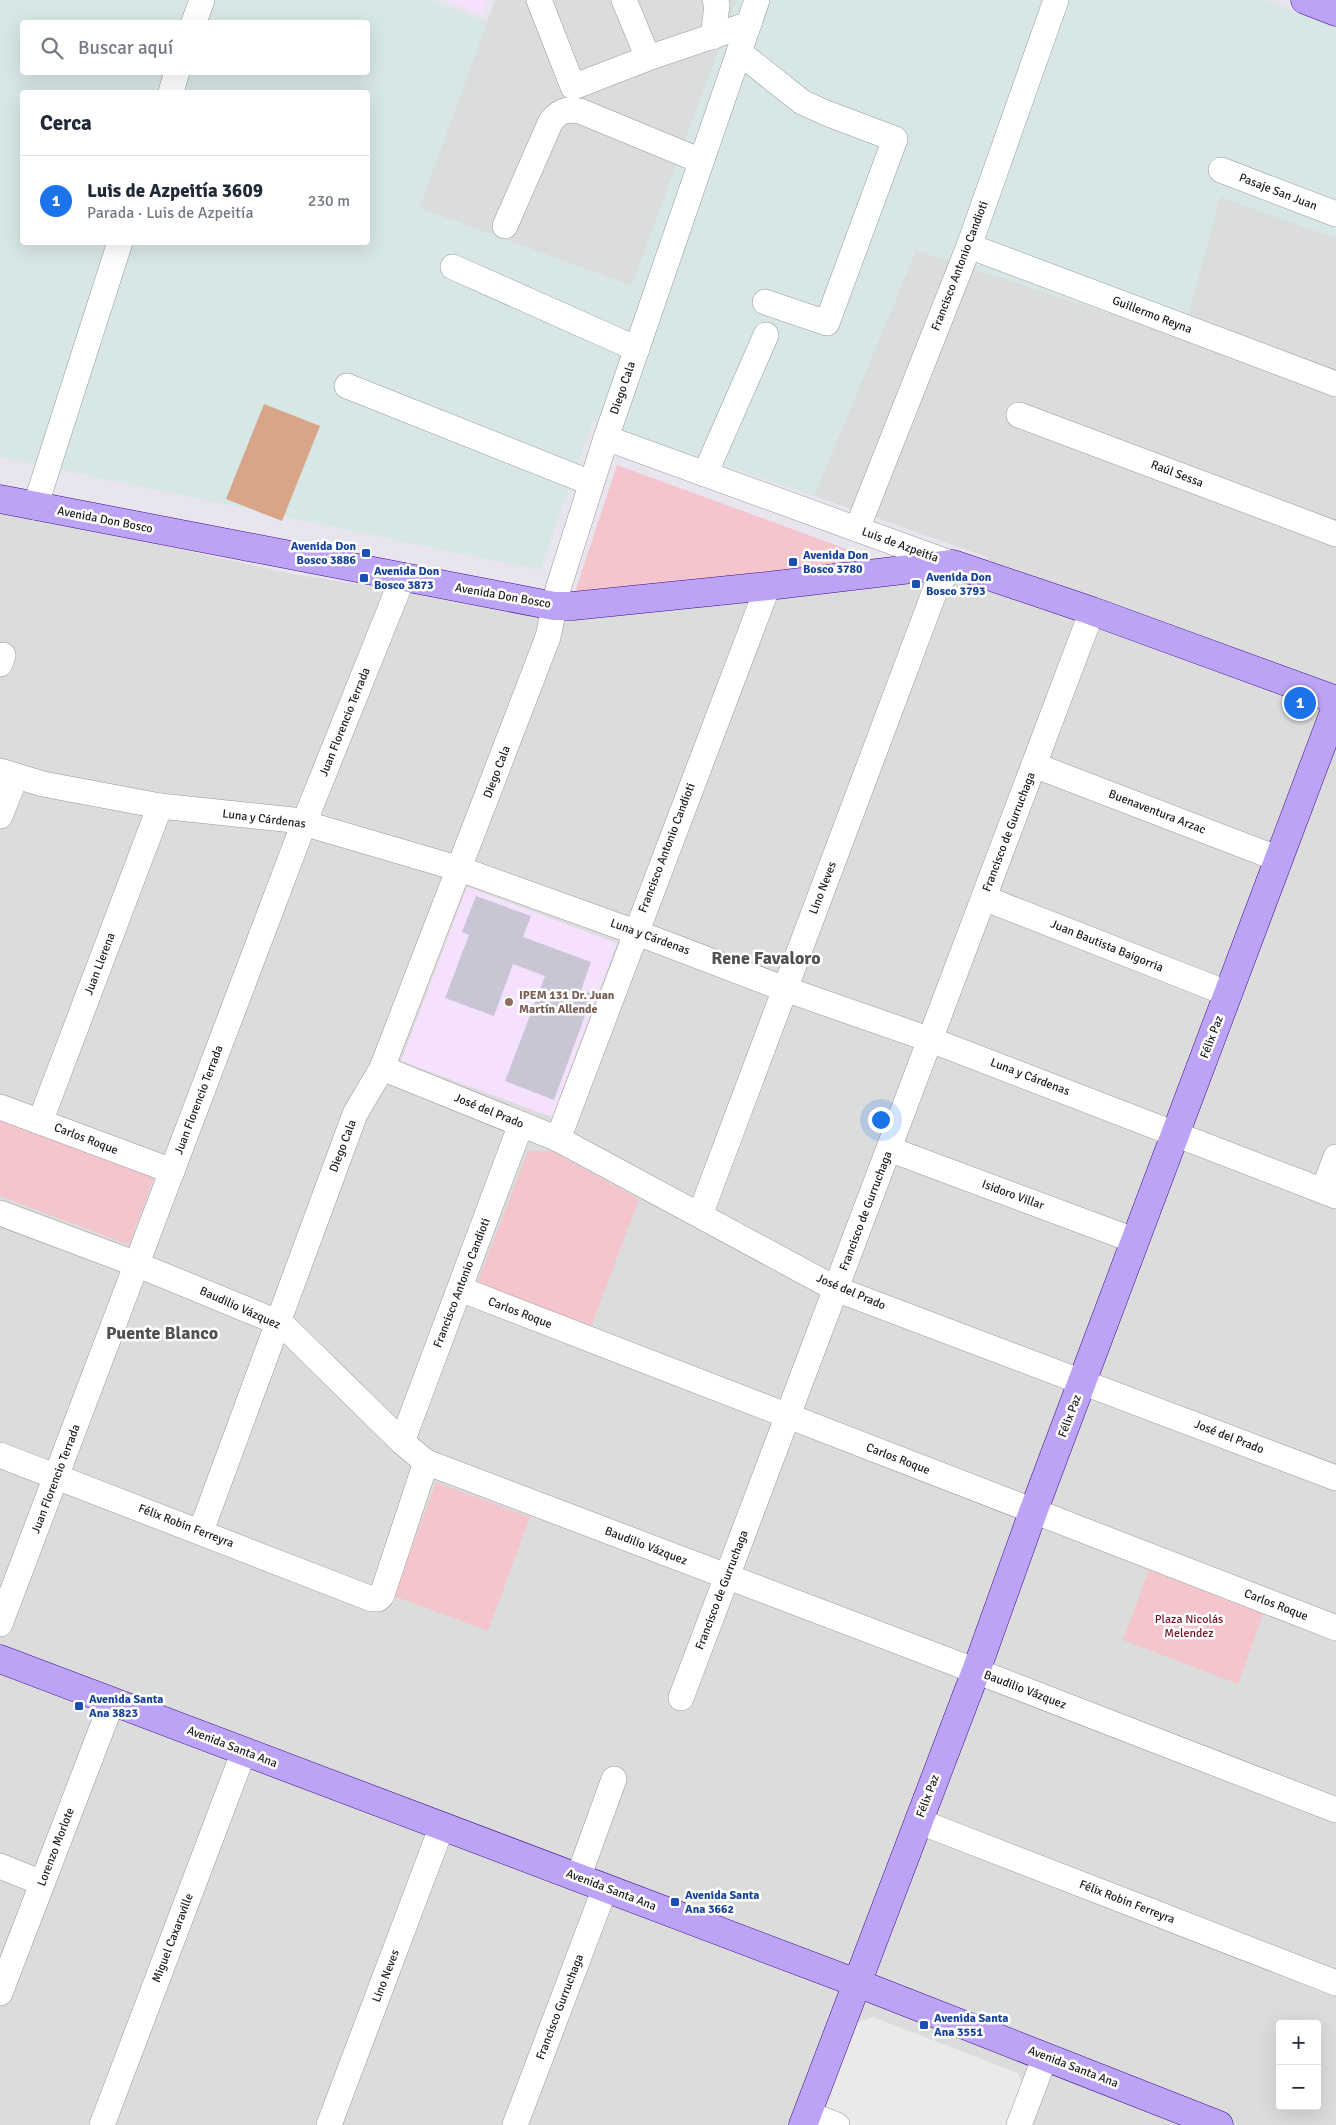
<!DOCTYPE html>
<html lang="es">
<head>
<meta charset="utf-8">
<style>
  body { margin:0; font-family:Signika,sans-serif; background:#f2f2f3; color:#1f2937 }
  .controls { position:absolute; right:15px; bottom:15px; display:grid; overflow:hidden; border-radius:5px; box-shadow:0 5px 20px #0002 }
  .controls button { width:45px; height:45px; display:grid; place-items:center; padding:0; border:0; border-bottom:1px solid #e0e1e3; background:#fff; color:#1f2937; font:25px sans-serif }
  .you { position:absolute; left:880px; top:1119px; width:18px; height:18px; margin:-12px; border:4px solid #fff; border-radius:50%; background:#1a73e8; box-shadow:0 0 0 8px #1a73e833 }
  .badge { display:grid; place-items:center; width:32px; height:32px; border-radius:50%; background:#1a73e8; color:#fff; font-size:16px; font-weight:700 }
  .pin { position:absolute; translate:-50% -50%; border:2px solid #fff; box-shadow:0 1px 5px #0006 }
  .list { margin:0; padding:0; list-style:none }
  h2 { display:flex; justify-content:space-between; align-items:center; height:65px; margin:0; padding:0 20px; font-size:21px }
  h2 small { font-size:16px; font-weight:400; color:#747a83 }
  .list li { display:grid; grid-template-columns:32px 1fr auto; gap:15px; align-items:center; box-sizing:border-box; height:90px; padding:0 20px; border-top:1px solid #e0e1e3 }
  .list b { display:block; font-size:19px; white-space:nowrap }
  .list p { margin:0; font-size:16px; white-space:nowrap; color:#747a83 }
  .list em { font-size:16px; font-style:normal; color:#747a83 }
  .icon { flex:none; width:28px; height:28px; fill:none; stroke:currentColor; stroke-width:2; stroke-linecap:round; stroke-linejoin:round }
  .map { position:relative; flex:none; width:1336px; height:2125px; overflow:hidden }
  .search { position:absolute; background:#fff; box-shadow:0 5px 20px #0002; left:20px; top:20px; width:350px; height:55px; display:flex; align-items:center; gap:12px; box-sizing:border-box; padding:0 18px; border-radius:5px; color:#747a83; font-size:19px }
  .panel { position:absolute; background:#fff; box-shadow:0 5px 20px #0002; left:20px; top:90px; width:350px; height:155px; border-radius:5px }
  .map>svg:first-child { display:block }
  .residential { fill:#dbdcdc; fill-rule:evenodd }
  .industrial { fill:#d7e7e6; fill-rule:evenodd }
  .education { fill:#f5e0fd }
  .park { fill:#f5c5ce }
  .pitch { fill:#d8a588 }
  .parking { fill:#eaeaea }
  .building { fill:#c8c6d5 }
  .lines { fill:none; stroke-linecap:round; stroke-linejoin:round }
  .minor-casing { stroke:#989898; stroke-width:26 }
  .major-casing { stroke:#410b8e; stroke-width:29 }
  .minor { stroke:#fff; stroke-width:25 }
  .major { stroke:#bda3f5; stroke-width:28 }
  .transit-dot { fill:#1a4fb4; stroke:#fff; stroke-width:2 }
  .education-dot { fill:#8d6e63; stroke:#fff; stroke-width:2 }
  .labels { text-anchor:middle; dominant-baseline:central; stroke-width:5; stroke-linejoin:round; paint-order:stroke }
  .street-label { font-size:12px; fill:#1e1e1e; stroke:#fff }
  .transit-label { font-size:12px; font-weight:bold; fill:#164399; stroke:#fff; text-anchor:start }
  .education-label { font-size:12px; font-weight:bold; fill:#785e54; stroke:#fff; text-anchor:start }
  .park-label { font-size:12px; fill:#751324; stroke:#fff }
  .district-label { font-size:18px; font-weight:bold; fill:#515151; stroke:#fff }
</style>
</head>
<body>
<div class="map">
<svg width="1336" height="2125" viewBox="0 0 1336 2125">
  <rect width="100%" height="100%" fill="#e9e5ee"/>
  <g class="residential">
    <polygon points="495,0 737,0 632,286 419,208"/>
    <path d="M1220,196L1336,238V2125H0V510L293,574L575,619L990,558L814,496L916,250L1182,337ZM1280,2024H1317V2106H1280Z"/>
  </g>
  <path class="industrial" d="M0,0H430L487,22L419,208L632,286L737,0H1265L1295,11L1300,0H1336V238L1220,197L1182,337L916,250L814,496L593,421L540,570L0,457ZM22,22H368V72H22ZM22,92H368V242H22Z"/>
  <g class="education">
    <polygon points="446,0 488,0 482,14"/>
    <polygon points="467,887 617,943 552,1117 401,1061"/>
  </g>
  <g class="park">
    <polygon points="617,465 890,565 574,595"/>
    <polygon points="0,1116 155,1175 129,1245 0,1196"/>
    <polygon points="528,1151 552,1151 639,1199 588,1335 483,1293 478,1281"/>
    <polygon points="436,1482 530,1517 488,1631 394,1596"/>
    <polygon points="1149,1570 1263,1614 1238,1684 1123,1640"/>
  </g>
  <polygon class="pitch" points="264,404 320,426 282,521 226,499"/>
  <polygon class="parking" points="873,2017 1018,2073 1024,2088 1009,2125 815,2125 854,2024"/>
  <polygon class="building" points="476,896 531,916 523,937 591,962 581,990 593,994 554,1100 505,1081 545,976 513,964 494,1016 445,998 469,935 462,932"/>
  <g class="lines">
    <g class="minor-casing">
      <g id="minor">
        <polyline points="539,0 573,87 648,58 749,24"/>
        <polyline points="624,0 648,58"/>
        <polyline points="194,22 202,0"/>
        <polyline points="713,37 717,5 715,0"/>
        <polyline points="739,52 802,102 826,113 895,139 827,323 765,302"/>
        <polyline points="171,92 177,72"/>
        <polyline points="1221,170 1336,214"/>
        <path d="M505,226L551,121C561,110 566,109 580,111L701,161"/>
        <polyline points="969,246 1336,384"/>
        <polyline points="453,267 637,349"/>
        <polyline points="347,386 591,483"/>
        <polyline points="1019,415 1336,534"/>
        <polyline points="606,438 953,564 936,588 700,1215"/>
        <polyline points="705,474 766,335"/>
        <polyline points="35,507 120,242"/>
        <polyline points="857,529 969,246 1056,0"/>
        <polyline points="0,664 3,655"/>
        <polyline points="1034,765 1279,859"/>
        <polyline points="0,771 43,784 160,806 293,820 460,869 635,932 785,989 931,1040 1336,1196"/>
        <polyline points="0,816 16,776"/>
        <polyline points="984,898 1229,994"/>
        <polyline points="382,1068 558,1139 836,1289 1336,1478"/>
        <polyline points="0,1107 172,1171"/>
        <polyline points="40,1122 160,806"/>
        <polyline points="558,1139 768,586"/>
        <polyline points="889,1149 1136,1241"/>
        <polyline points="1323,1191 1336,1157"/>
        <polyline points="0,1213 136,1264 277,1322 286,1328 402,1442 426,1462 976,1671 1336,1810"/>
        <polyline points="460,1289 1336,1628"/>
        <polyline points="402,1442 521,1124"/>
        <polyline points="0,1455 372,1599 378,1599 382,1595 426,1462"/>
        <polyline points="201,1531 355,1114 382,1068 548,637 558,589 606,438 757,0"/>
        <polyline points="0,1624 304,823 403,577"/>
        <polyline points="681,1698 1092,611"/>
        <polyline points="918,1821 1336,1983"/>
        <polyline points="0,1866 42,1883"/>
        <polyline points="578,1878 614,1779"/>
        <polyline points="0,1993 112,1702"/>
        <polyline points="807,2113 837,2125"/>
        <polyline points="102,2125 244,1751"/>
        <polyline points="329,2125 442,1826"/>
        <polyline points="515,2125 605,1888"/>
        <polyline points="1019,2125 1045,2057"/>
      </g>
    </g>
    <g class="major-casing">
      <g id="major">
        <polyline points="1305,0 1336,12"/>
        <polyline points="0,499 554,606 573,606 768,586 953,564 1092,611 1336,700"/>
        <polyline points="0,1659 870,1988 1219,2125"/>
        <polyline points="803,2125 976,1671 1033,1512 1336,707"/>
      </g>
    </g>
    <use href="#minor" class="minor"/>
    <use href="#major" class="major"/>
  </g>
  <g class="transit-dot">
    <rect x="361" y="548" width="10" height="10" rx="2.5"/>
    <rect x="788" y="557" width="10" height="10" rx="2.5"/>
    <rect x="359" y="573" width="10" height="10" rx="2.5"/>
    <rect x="911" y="579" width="10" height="10" rx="2.5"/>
    <rect x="74" y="1701" width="10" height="10" rx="2.5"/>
    <rect x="670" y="1897" width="10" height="10" rx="2.5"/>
    <rect x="919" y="2020" width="10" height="10" rx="2.5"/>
  </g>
  <circle class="education-dot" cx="509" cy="1002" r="5"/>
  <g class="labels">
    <g class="street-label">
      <text transform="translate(1278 192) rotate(21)">Pasaje San Juan</text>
      <text transform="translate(960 266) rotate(-69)">Francisco Antonio Candioti</text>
      <text transform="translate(1152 315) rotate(21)">Guillermo Reyna</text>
      <text transform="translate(623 388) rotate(-71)">Diego Cala</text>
      <text transform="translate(1177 474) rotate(21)">Raúl Sessa</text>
      <text transform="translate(105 520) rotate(11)">Avenida Don Bosco</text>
      <text transform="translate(900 545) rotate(20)">Luis de Azpeitía</text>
      <text transform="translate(503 596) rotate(10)">Avenida Don Bosco</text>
      <text transform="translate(345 722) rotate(-68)">Juan Florencio Terrada</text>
      <text transform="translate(497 772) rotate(-69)">Diego Cala</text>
      <text transform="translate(1157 812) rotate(21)">Buenaventura Arzac</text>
      <text transform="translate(264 819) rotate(7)">Luna y Cárdenas</text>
      <text transform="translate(1009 832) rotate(-69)">Francisco de Gurruchaga</text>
      <text transform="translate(667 848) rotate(-69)">Francisco Antonio Candioti</text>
      <text transform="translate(823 888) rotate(-69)">Lino Neves</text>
      <text transform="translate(650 937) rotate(20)">Luna y Cárdenas</text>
      <text transform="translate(1107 946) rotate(22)">Juan Bautista Baigorria</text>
      <text transform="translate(100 964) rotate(-69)">Juan Llerena</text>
      <text transform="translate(1212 1037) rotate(-69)">Félix Paz</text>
      <text transform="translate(1030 1077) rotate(21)">Luna y Cárdenas</text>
      <text transform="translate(199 1100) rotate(-69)">Juan Florencio Terrada</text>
      <text transform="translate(489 1111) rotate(22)">José del Prado</text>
      <text transform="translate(86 1139) rotate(21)">Carlos Roque</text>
      <text transform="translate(343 1146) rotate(-69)">Diego Cala</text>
      <text transform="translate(1013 1195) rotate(20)">Isidoro Villar</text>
      <text transform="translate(866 1211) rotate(-69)">Francisco de Gurruchaga</text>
      <text transform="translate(462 1283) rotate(-69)">Francisco Antonio Candioti</text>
      <text transform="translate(851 1292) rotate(23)">José del Prado</text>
      <text transform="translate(240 1308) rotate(24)">Baudilio Vázquez</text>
      <text transform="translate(520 1313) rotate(21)">Carlos Roque</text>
      <text transform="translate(1070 1416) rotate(-69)">Félix Paz</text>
      <text transform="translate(1229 1437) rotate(21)">José del Prado</text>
      <text transform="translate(898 1459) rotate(21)">Carlos Roque</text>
      <text transform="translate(56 1479) rotate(-69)">Juan Florencio Terrada</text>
      <text transform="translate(186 1526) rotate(21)">Félix Robin Ferreyra</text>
      <text transform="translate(646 1546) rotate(21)">Baudilio Vázquez</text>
      <text transform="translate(722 1590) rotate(-69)">Francisco de Gurruchaga</text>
      <text transform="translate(1276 1605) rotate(21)">Carlos Roque</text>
      <text transform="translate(1025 1690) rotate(21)">Baudilio Vázquez</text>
      <text transform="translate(232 1747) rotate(21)">Avenida Santa Ana</text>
      <text transform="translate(928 1796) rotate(-69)">Félix Paz</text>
      <text transform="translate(56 1847) rotate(-69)">Lorenzo Morlote</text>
      <text transform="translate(611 1890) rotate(21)">Avenida Santa Ana</text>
      <text transform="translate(1127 1902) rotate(21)">Félix Robin Ferreyra</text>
      <text transform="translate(173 1938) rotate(-69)">Miguel Caxaraville</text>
      <text transform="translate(386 1976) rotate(-69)">Lino Neves</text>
      <text transform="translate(560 2007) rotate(-69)">Francisco Gurruchaga</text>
      <text transform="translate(1073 2067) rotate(21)">Avenida Santa Ana</text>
    </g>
    <g class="transit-label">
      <text x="356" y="546" text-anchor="end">Avenida Don<tspan x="356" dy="14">Bosco 3886</tspan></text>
      <text x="803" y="555">Avenida Don<tspan x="803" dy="14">Bosco 3780</tspan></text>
      <text x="374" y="571">Avenida Don<tspan x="374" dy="14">Bosco 3873</tspan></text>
      <text x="926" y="577">Avenida Don<tspan x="926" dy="14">Bosco 3793</tspan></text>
      <text x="89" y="1699">Avenida Santa<tspan x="89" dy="14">Ana 3823</tspan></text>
      <text x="685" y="1895">Avenida Santa<tspan x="685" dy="14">Ana 3662</tspan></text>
      <text x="934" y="2018">Avenida Santa<tspan x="934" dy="14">Ana 3551</tspan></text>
    </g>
    <g class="education-label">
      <text x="519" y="995">IPEM 131 Dr. Juan<tspan x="519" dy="14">Martín Allende</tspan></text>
    </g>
    <g class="park-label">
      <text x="1189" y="1619">Plaza Nicolás<tspan x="1189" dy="14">Melendez</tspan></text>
    </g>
    <g class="district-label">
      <text x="766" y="958">Rene Favaloro</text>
      <text x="162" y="1333">Puente Blanco</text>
    </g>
  </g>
</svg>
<div class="controls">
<button>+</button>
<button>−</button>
</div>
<div class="you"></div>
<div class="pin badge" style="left:1300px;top:703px">1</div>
<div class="search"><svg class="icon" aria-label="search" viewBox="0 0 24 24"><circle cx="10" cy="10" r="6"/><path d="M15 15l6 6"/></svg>Buscar aquí</div>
<section class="panel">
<h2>Cerca<small></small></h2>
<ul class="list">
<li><span class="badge">1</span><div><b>Luis de Azpeitía 3609</b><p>Parada · Luis de Azpeitía</p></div><em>230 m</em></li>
</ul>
</section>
</div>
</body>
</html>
